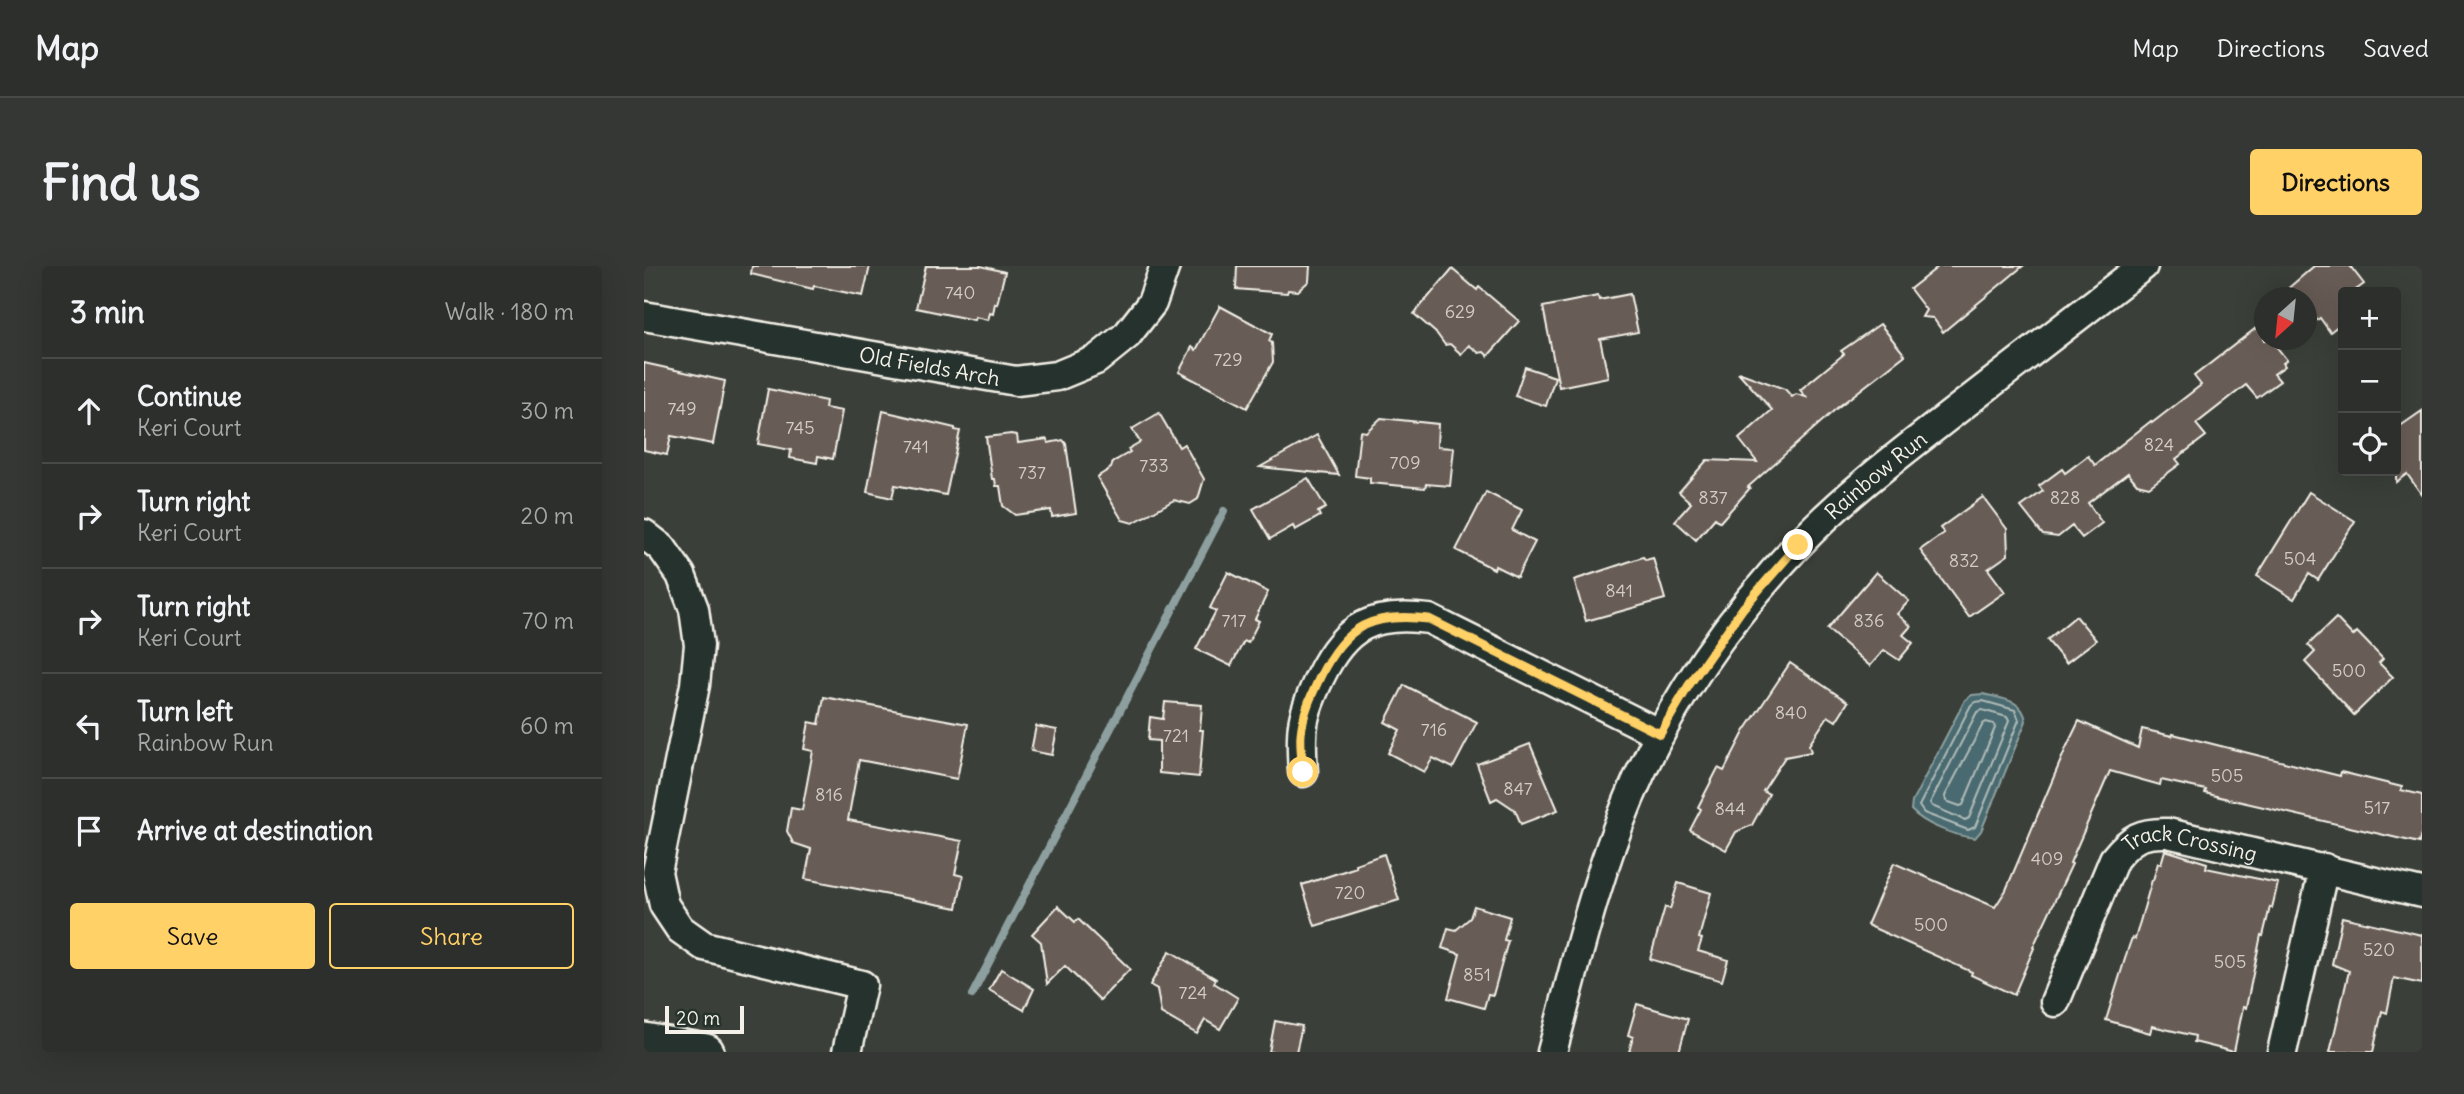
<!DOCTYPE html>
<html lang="en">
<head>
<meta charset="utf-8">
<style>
  body { margin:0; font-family:Delius,sans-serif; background:#343733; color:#f1f3f6 }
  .controls { position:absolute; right:21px; top:21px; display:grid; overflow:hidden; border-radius:7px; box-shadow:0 7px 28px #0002 }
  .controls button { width:63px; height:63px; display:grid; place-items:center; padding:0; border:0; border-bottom:2px solid #484a47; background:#2c2f2b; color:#f1f3f6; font:35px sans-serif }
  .compass { position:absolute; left:1610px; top:21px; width:63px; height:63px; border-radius:50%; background:#2c2f2b; box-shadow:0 7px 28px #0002; rotate:207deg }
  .scale { position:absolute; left:21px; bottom:18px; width:79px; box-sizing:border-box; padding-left:7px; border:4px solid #f4f1e8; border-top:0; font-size:19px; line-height:24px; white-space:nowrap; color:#f4f1e8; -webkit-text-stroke:5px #26332d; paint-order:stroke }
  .stop { position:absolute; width:21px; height:21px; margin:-16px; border:5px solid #ffd166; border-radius:50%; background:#fff }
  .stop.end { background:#ffd166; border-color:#fff; box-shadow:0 2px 7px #0008 }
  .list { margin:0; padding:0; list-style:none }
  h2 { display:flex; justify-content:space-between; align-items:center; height:91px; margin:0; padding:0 28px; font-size:30px }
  h2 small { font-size:23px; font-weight:400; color:#a6a9a9 }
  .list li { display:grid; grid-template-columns:46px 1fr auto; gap:21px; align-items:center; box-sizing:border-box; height:105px; padding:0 28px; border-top:2px solid #484a47 }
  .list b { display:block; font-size:26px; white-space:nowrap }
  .list p { margin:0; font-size:23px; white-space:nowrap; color:#a6a9a9 }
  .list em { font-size:23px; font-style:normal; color:#a6a9a9 }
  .actions { display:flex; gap:14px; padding:21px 28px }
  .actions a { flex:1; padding:16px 0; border:2px solid #ffd166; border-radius:7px; text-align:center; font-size:24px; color:#ffd166 }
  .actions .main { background:#ffd166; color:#111 }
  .icon { flex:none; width:38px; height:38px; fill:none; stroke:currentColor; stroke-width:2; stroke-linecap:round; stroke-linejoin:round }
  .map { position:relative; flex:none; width:1778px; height:786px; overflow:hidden; border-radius:7px }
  header { display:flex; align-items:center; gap:42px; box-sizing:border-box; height:98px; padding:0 35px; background:#2c2f2b; border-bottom:2px solid #484a47 }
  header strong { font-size:33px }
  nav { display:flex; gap:38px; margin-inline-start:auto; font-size:24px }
  .intro { display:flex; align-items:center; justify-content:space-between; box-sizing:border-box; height:168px; padding:0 42px }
  h1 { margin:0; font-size:49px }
  .button { padding:18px 32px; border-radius:7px; background:#ffd166; color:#111; font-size:24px; font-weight:700 }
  main { display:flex; gap:42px; padding:0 42px }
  aside { flex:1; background:#2c2f2b; border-radius:7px; box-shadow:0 7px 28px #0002 }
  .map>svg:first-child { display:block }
  .water { fill:#496a6f; stroke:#8da09f; stroke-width:2 }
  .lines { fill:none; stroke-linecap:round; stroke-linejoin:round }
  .shore { stroke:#b0bbb8; stroke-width:2 }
  .stream { stroke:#8da09f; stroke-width:8 }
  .building { fill:#685c56; stroke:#f4f1e8; stroke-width:2 }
  .minor-casing { stroke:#f4f1e8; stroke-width:33 }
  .major-casing { stroke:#f4f1e8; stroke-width:40 }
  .minor { stroke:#26332d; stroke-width:28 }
  .major { stroke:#26332d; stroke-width:35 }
  .route { stroke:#ffd166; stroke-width:9 }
  .labels { text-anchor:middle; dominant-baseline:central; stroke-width:6; stroke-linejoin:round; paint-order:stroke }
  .number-label { font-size:18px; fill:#d1ccc4 }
  .street-label { font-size:21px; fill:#f4f1e8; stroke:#26332d }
</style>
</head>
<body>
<header>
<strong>Map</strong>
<nav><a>Map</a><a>Directions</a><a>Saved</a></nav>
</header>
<div class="intro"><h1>Find us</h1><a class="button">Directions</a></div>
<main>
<aside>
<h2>3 min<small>Walk · 180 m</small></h2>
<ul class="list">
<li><svg class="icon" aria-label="ahead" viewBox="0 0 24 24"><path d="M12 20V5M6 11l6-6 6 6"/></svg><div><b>Continue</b><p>Keri Court</p></div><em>30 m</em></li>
<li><svg class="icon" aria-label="right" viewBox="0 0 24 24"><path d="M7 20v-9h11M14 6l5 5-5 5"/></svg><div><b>Turn right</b><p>Keri Court</p></div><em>20 m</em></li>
<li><svg class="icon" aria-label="right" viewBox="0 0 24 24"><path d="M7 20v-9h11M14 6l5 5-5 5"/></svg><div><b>Turn right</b><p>Keri Court</p></div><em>70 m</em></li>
<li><svg class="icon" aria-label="left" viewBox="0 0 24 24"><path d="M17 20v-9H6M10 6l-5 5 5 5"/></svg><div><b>Turn left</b><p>Rainbow Run</p></div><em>60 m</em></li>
<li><svg class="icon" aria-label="arrive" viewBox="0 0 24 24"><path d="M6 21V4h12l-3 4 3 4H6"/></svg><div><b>Arrive at destination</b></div></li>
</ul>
<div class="actions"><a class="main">Save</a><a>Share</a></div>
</aside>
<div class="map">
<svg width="1778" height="786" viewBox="0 0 1778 786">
  <rect width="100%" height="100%" fill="#3a3f39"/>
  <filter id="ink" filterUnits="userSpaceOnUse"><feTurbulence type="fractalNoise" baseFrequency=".0143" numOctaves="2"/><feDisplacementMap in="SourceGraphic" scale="14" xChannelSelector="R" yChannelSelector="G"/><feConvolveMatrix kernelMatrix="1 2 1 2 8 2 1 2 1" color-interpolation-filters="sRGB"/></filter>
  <g filter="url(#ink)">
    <path class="water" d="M1339,428C1358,433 1379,433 1382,455L1337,565L1331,572C1311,570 1281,559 1267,544L1268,536L1321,434L1328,429Z"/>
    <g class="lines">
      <g class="shore">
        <polygon points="1339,435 1371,444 1375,454 1331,561 1324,564 1280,547 1275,540 1327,439 1331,436"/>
        <polygon points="1338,444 1363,451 1365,455 1325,552 1321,554 1288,540 1286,537 1333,446"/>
        <polygon points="1342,456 1350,458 1351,462 1319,539 1316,540 1302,535 1301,530 1339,458"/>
      </g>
      <polyline class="stream" points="328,729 580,245"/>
    </g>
    <g class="building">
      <polygon points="108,0 226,0 219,30 170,20 169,23 107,8"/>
      <polygon points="282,0 337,0 361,6 353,38 351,37 349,48 346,47 344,54 331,51 330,54 272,42"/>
      <polygon points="593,0 666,0 665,15 654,25 644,24 643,27 592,23"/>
      <polygon points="1295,0 1379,0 1299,66 1289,52 1278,51 1282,44 1266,23"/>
      <polygon points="1670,0 1706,0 1720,18 1709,26 1699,26 1699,56 1686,66 1676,52 1662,62 1662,32 1633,32"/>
      <polygon points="808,3 833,24 835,21 875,55 844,90 840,86 835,87 825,79 817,88 806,78 801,79 793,68 770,48"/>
      <polygon points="986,28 994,66 956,73 964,111 915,121 899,41 954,30 955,34"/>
      <polygon points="576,40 628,68 625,75 628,77 629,96 603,142 535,106 548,81 552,84"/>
      <polygon points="1236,58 1261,89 1193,142 1104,221 1106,222 1076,256 1071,252 1052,274 1031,255 1047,237 1035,226 1063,194 1113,196 1095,173 1128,144 1094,106 1141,123 1148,131 1152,128 1162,131 1156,124 1200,88 1197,85"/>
      <polygon points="1616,59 1620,65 1620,74 1627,74 1643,94 1639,97 1641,100 1630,108 1636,115 1613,132 1602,119 1552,158 1562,170 1532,193 1536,198 1505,221 1493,218 1484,207 1444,237 1458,257 1438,272 1428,260 1414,271 1399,269 1377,241 1399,225 1395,220 1418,203 1421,207 1444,190 1451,199 1507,155 1508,157 1557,119 1550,110"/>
      <polygon points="0,97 81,115 69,178 27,170 23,189 0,184"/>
      <polygon points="881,101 911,111 902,140 871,130"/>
      <polygon points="124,123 182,135 181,142 198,145 189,193 174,190 173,197 146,192 147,184 114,178"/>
      <polygon points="239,145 311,162 311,164 316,165 302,229 251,219 248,232 223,226"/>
      <polygon points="1778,145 1778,229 1763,208 1752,216 1752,163"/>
      <polygon points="515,147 535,181 540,178 560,213 554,233 546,238 530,234 489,257 478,254 453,211 467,202 469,196 486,186 484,183 496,176 488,163"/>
      <polygon points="737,152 794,158 793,181 810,182 806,220 782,218 781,222 726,217 726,212 711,210 716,165 722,166"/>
      <polygon points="367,168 373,169 374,177 403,173 404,177 419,174 422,178 432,247 408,251 407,244 371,249 359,240 356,220 352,220 351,213 348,213 342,171"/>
      <polygon points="673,169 695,209 616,201"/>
      <polygon points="664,212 682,242 674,246 676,250 651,264 649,260 626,273 609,243"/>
      <polygon points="842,226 878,244 868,264 891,276 873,311 851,300 850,303 812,284"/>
      <polygon points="1665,226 1711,255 1674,314 1665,308 1650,333 1613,310"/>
      <polygon points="1339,231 1363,263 1364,289 1344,303 1361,326 1325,351 1276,284 1300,267 1296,262"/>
      <polygon points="999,291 1002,294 1009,292 1021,333 942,355 930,314"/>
      <polygon points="584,306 624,326 611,353 615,355 604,377 600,375 587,400 552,383 572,345 566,342"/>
      <polygon points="1232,306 1265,335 1253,348 1267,360 1259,369 1269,377 1255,394 1240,384 1226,400 1183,363"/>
      <polygon points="1432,350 1452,374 1422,397 1403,374"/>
      <polygon points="1692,352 1709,370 1713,366 1739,393 1735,397 1749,411 1710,449 1661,396 1671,386 1664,379"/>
      <polygon points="1146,397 1204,436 1192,455 1184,450 1165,479 1167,486 1141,491 1119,525 1125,528 1108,559 1092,566 1082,584 1046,564 1057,543 1054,541 1074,502 1080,505 1100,466"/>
      <polygon points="760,419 833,456 809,502 789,492 780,506 744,487 756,464 741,456"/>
      <polygon points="180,431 324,458 313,513 215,494 204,554 318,575 311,608 319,610 313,642 161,613 167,583 149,577 143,565 147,542 158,544 169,485 160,483 165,456 175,458"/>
      <polygon points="521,436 558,439 556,464 559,464 555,511 515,507 515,475 504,474 506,451 519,453"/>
      <polygon points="1435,455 1494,482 1498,463 1528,470 1529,468 1696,510 1697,506 1758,521 1757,524 1778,529 1778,564 1775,577 1576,531 1561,527 1562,524 1517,514 1516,519 1466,505 1426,597 1428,598 1389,681 1390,682 1370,729 1327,709 1328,706 1223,659 1250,597 1351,641 1362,624 1422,482"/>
      <polygon points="392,460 413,464 408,489 387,485"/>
      <polygon points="886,478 914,544 877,558 871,544 853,532 847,535 833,498"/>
      <polygon points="1521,584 1563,597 1562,602 1634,617 1628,642 1626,641 1619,670 1617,669 1602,742 1599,741 1590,786 1550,776 1551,770 1508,760 1506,767 1462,754 1485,680 1488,672 1491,673 1508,614 1509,614 1514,597 1517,598"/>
      <polygon points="740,588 755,634 671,660 658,619 712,601 711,598"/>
      <polygon points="1034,617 1067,627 1055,672 1058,673 1054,685 1084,694 1078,715 1006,693 1021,641 1026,643"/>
      <polygon points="414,640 431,656 434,653 486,703 456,734 421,700 403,718 397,676 388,668"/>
      <polygon points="830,640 866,651 860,674 864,675 849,729 844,728 840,742 804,732 816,688 798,682 804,662 812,664 826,652"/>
      <polygon points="1698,651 1778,669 1778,718 1750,712 1743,747 1738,745 1729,786 1686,786 1705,705 1688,698"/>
      <polygon points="526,685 572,713 570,717 594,732 576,763 561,754 553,768 517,747 513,723 506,719"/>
      <polygon points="357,703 390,723 380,744 345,724"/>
      <polygon points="993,738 1044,753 1035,786 985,786 989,771 984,769"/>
      <polygon points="631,755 658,760 652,786 625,786"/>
    </g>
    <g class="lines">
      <g class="minor-casing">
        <g id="minor">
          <path id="s1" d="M0,50L372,115L413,110L452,94L483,69L508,37L521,0"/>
          <polyline points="0,268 18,282 37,309 50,343 55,379 51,419 13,606 20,639 36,663 60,680 218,719 203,786"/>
          <path d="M659,506C656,463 657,450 676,411C701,359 729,346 785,353L1016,468"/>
          <path id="s2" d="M1411,736L1470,593C1487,572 1497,566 1524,567L1778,627"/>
          <path id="s3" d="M908,786C931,701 951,614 985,533C1024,440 1084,353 1154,279C1201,229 1256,188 1310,146C1373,97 1436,49 1499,0"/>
          <polyline points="1638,786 1680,602"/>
        </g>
      </g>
      <g class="major-casing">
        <polyline id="major" points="0,775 62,786"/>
      </g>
      <use href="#minor" class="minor"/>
      <use href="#major" class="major"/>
    </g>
  </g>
  <g class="lines" filter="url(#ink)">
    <path class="route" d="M659,506C658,493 656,480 657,468C659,447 667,430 676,411C701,359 729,346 785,353L1016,468L1045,419L1099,342L1154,279"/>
  </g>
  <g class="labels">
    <g class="number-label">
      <text x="316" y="26">740</text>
      <text x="816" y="45">629</text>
      <text x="584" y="93">729</text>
      <text x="38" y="142">749</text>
      <text x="156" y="161">745</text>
      <text x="1515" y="178">824</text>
      <text x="272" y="180">741</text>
      <text x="761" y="196">709</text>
      <text x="510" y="199">733</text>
      <text x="388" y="206">737</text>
      <text x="1069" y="231">837</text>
      <text x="1421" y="231">828</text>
      <text x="1656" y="292">504</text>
      <text x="1320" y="294">832</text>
      <text x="975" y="324">841</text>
      <text x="590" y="354">717</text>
      <text x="1225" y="354">836</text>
      <text x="1705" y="404">500</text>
      <text x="1147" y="446">840</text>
      <text x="790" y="463">716</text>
      <text x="532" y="469">721</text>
      <text x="1583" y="509">505</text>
      <text x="874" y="522">847</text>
      <text x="185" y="528">816</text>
      <text x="1733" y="541">517</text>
      <text x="1086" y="542">844</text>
      <text x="1403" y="592">409</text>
      <text x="706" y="626">720</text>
      <text x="1287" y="658">500</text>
      <text x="1735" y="683">520</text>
      <text x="1586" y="695">505</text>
      <text x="833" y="708">851</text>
      <text x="549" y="726">724</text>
    </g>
    <g class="street-label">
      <text stroke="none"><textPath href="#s1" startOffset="290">Old Fields Arch</textPath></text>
      <text stroke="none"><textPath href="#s3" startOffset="676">Rainbow Run</textPath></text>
      <text stroke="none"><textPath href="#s2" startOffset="240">Track Crossing</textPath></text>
    </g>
  </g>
</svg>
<div class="controls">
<button>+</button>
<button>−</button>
<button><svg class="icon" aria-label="locate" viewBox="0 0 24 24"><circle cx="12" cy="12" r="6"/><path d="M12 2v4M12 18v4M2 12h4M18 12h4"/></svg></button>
</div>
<svg class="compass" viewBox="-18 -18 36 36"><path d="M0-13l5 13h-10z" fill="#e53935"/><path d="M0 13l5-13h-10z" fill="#a6a9a9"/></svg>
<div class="scale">20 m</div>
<div class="stop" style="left:659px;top:506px"></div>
<div class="stop end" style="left:1154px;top:279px"></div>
</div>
</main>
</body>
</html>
